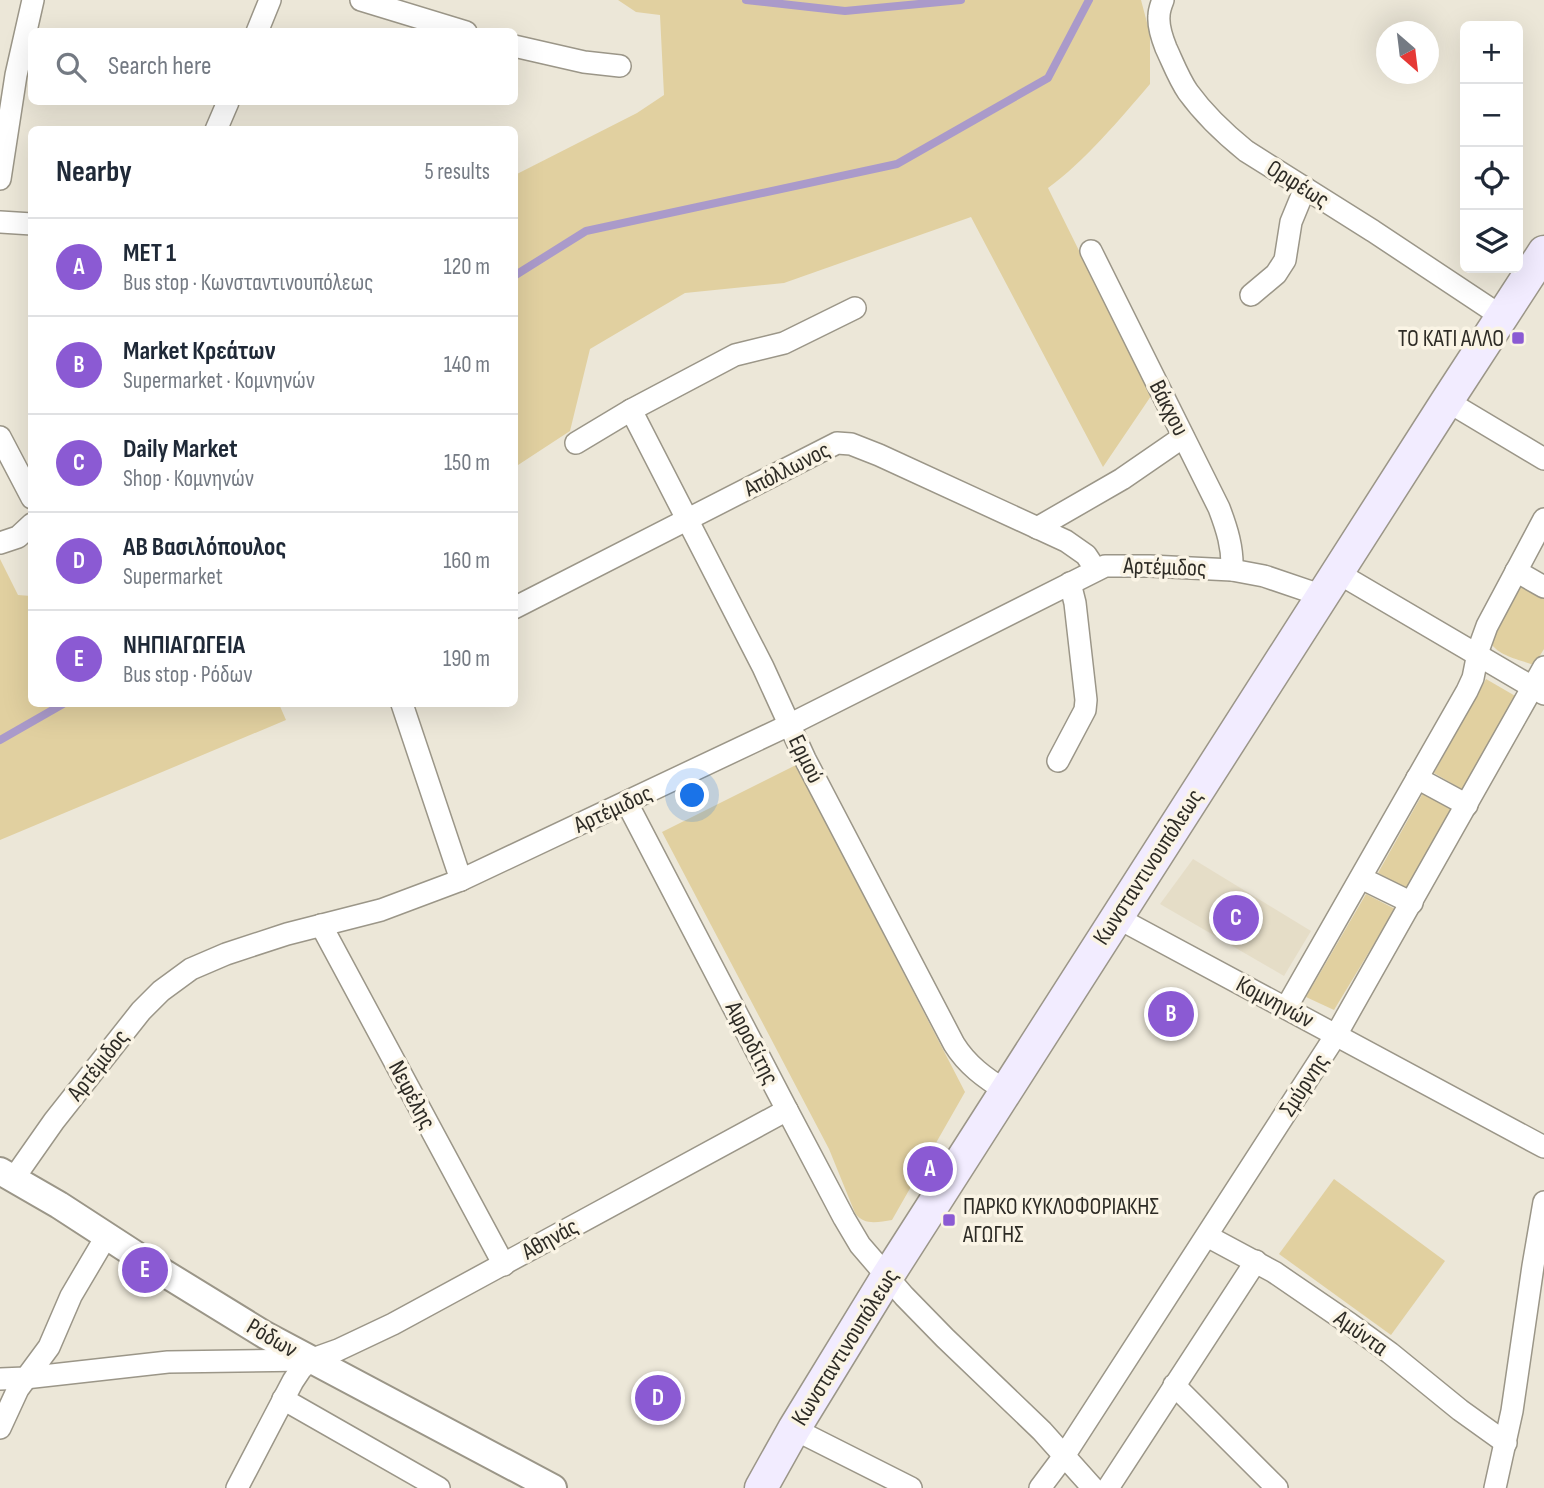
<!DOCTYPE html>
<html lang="en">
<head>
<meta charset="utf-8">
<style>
  body { margin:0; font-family:"Sofia Sans Condensed",sans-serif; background:#f6f6f7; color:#1f2937 }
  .controls { position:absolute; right:21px; top:21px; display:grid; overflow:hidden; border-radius:10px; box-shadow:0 7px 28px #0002 }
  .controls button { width:63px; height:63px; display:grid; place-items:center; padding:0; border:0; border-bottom:2px solid #e0e1e3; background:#fff; color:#1f2937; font:35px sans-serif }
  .compass { position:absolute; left:1376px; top:21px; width:63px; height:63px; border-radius:50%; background:#fff; box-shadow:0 7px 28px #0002; rotate:152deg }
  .you { position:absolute; left:693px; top:796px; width:24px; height:24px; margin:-18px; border:5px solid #fff; border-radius:50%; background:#1a73e8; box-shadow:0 0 0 10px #1a73e833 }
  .badge { display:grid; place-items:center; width:46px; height:46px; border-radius:50%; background:#8b5ad3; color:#fff; font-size:23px; font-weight:700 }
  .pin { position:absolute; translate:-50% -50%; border:4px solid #fff; box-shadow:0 2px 7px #0006 }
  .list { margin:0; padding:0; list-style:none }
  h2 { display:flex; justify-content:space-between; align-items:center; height:91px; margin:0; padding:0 28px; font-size:30px }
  h2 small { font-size:23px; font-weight:400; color:#747a83 }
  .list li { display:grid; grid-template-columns:46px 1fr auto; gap:21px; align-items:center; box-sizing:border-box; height:98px; padding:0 28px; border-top:2px solid #e0e1e3 }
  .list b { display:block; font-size:26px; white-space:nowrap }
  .list p { margin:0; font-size:23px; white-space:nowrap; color:#747a83 }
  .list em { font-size:23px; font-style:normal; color:#747a83 }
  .icon { flex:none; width:38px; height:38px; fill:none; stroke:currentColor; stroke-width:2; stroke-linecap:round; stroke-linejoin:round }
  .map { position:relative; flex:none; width:1544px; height:1488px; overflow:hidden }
  .search { position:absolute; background:#fff; box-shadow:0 7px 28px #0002; left:28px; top:28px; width:490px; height:77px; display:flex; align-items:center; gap:18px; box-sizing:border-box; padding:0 24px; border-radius:10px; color:#747a83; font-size:26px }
  .panel { position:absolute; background:#fff; box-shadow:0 7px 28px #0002; left:28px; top:126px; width:490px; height:581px; border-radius:10px }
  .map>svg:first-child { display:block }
  .built { fill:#e5ddc7 }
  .green { fill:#e1d0a0 }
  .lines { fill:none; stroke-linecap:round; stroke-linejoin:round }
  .stream { stroke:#aa9aca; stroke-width:8 }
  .minor-casing { stroke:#9b9688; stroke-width:24 }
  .tertiary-casing { stroke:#9b9688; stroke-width:30 }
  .secondary-casing { stroke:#9b9688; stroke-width:35 }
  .minor { stroke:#fff; stroke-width:21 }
  .tertiary { stroke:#fff; stroke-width:26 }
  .secondary { stroke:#f2ecff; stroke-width:32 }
  .poi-dot { fill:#8b5ad3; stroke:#faf4e5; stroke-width:2.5 }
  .labels { text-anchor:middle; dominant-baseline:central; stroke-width:7; stroke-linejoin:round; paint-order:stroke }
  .street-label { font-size:24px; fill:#2e2c26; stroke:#faf4e5 }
  .poi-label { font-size:24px; fill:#2e2c26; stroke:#faf4e5; text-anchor:end }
</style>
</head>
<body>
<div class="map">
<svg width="1544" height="1488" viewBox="0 0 1544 1488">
  <rect width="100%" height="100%" fill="#ece7d8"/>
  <polygon class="built" points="1193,859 1311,931 1284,976 1160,904"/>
  <g class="green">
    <path d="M618,0H1141L1150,34V84C1120,119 1085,161 1048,188L1151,396L1103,467L971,217L784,283L685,293L590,349L570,431L515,467V175L637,113L664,95L660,15L636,12Z"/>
    <polygon points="0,559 18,595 31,596 32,704 279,704 286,720 0,840"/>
    <path d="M1521,586L1544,598V649L1534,665C1521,660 1498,656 1491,643Z"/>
    <polygon points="1486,679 1517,697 1463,790 1434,773"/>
    <path d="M796,765L965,1092L892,1220C878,1222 864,1226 855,1213L829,1149L662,832Z"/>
    <polygon points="1423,793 1453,809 1407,889 1378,873"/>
    <polygon points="1366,894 1395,909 1334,1010 1306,997"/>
    <polygon points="1334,1179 1445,1261 1391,1335 1279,1254"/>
  </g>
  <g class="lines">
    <g class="stream">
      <polyline points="746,0 845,11 961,0"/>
      <polyline points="514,276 586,231 897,164 1048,78 1089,0"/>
      <polyline points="0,740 63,704"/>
    </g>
    <g class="minor-casing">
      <g id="minor">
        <polyline points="361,0 466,32"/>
        <path d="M1163,0C1161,5 1159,11 1159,16C1158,27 1162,38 1166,48C1173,63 1179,79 1188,92C1204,114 1225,134 1246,151L1373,231L1501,316"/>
        <polyline points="257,32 270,0"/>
        <polyline points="514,46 584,62 620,66"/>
        <polyline points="216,130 228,102"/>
        <polyline points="0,179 16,75 33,0"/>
        <polyline points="0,222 32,224"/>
        <path d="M1091,251L1219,508C1227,529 1233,548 1232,570"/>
        <polyline points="1251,295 1276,274 1285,260 1291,222 1305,188"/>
        <polyline points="1447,401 1544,459"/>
        <path d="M631,410L763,667L805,759L954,1044C967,1065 985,1078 1006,1091"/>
        <polyline points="0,437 32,498"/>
        <polyline points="576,443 631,410 735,355 784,343 855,308"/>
        <polyline points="1037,528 1122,479 1183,437"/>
        <polyline points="0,543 18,537 32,524"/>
        <polyline points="1516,571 1544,587"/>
        <polyline points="1338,573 1544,694"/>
        <polyline points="514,608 837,443 851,444 879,455 1066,541 1086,555 1096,570"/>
        <polyline points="402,704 461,880"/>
        <polyline points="1058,761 1085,710 1086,700 1075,603 1070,583"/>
        <polyline points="1417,778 1467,805"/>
        <polyline points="627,803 786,1108 844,1218 860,1245 904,1296 945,1338 1042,1431 1093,1488"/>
        <polyline points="1361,878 1412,903"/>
        <polyline points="1116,917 1544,1147"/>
        <polyline points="321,925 504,1265"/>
        <polyline points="1286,1008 1467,691 1473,678 1479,648 1487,626 1544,519"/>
        <polyline points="14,1178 54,1121 141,1011 161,991 191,969 226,954 287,934 381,910 461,880 789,725 1105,566 1150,566 1232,570 1264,576 1323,596"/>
        <polyline points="1207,1236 1274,1272 1350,1324 1390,1353 1460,1410 1506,1443"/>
        <polyline points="0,1379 25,1378 168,1362 310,1360 338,1350 393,1324 787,1110"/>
        <polyline points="1174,1385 1277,1488"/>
        <polyline points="283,1399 439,1488"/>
        <polyline points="0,1428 18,1389 49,1347 71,1296 107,1235"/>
        <polyline points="794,1429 911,1488"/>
        <polyline points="237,1488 293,1381 301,1369 310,1360"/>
        <polyline points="1040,1488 1064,1456 1336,1035 1544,667"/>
        <polyline points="1108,1488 1256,1261"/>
        <polyline points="1495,1488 1512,1411 1533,1266 1544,1202"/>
      </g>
    </g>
    <g class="tertiary-casing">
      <polyline id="tertiary" points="0,1171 59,1205 156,1268 265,1335 553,1488"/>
    </g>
    <g class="secondary-casing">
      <polyline id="secondary" points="761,1488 794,1429 887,1277 1447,401 1544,252"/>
    </g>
    <use href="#minor" class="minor"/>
    <use href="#tertiary" class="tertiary"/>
    <use href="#secondary" class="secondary"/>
  </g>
  <g class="poi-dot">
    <rect x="1511" y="331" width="14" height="14" rx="3.5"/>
    <rect x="942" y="1213" width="14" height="14" rx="3.5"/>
  </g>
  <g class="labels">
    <g class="street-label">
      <text transform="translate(1298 184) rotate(32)">Ορφέως</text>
      <text transform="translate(1169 408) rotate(63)">Βάκχου</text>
      <text transform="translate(787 469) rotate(-27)">Απόλλωνος</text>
      <text transform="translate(1165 567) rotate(2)">Αρτέμιδος</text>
      <text transform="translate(806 759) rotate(64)">Ερμού</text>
      <text transform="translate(613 809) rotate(-25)">Αρτέμιδος</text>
      <text transform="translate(1148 867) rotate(-57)">Κωνσταντινουπόλεως</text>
      <text transform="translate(1275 1002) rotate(28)">Κομνηνών</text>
      <text transform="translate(752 1043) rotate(63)">Αφροδίτης</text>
      <text transform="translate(98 1065) rotate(-52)">Αρτέμιδος</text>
      <text transform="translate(1304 1085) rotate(-57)">Σμύρνης</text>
      <text transform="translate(412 1095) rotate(62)">Νεφέλης</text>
      <text transform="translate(550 1239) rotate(-29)">Αθηνάς</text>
      <text transform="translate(1361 1333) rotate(36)">Αμύντα</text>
      <text transform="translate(272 1338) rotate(30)">Ρόδων</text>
      <text transform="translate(845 1347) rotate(-58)">Κωνσταντινουπόλεως</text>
    </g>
    <g class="poi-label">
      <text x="1504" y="338">ΤΟ ΚΑΤΙ ΑΛΛΟ</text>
      <text x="963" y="1206" text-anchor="start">ΠΑΡΚΟ ΚΥΚΛΟΦΟΡΙΑΚΗΣ<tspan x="963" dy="28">ΑΓΩΓΗΣ</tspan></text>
    </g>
  </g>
</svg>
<div class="controls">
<button>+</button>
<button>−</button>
<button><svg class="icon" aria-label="locate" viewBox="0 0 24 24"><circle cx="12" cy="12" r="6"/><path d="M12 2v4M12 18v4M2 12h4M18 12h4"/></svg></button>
<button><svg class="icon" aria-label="layers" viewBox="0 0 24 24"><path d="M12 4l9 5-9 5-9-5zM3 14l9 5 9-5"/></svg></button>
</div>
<svg class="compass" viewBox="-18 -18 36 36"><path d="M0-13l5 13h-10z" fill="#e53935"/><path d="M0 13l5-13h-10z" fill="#747a83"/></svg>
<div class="you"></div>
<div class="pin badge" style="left:930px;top:1169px">A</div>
<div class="pin badge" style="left:1171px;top:1014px">B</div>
<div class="pin badge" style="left:1236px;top:918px">C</div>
<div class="pin badge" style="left:658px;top:1398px">D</div>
<div class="pin badge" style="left:145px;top:1270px">E</div>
<div class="search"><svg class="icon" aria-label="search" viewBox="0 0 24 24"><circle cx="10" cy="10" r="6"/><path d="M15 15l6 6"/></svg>Search here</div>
<section class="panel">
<h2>Nearby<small>5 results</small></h2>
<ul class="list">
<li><span class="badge">A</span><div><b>ΜΕΤ 1</b><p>Bus stop · Κωνσταντινουπόλεως</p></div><em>120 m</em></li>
<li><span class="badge">B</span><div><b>Market Κρεάτων</b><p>Supermarket · Κομνηνών</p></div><em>140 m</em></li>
<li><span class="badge">C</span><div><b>Daily Market</b><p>Shop · Κομνηνών</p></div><em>150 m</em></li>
<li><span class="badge">D</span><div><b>ΑΒ Βασιλόπουλος</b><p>Supermarket</p></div><em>160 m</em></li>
<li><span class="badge">E</span><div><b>ΝΗΠΙΑΓΩΓΕΙΑ</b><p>Bus stop · Ρόδων</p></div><em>190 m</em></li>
</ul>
</section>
</div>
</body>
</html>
